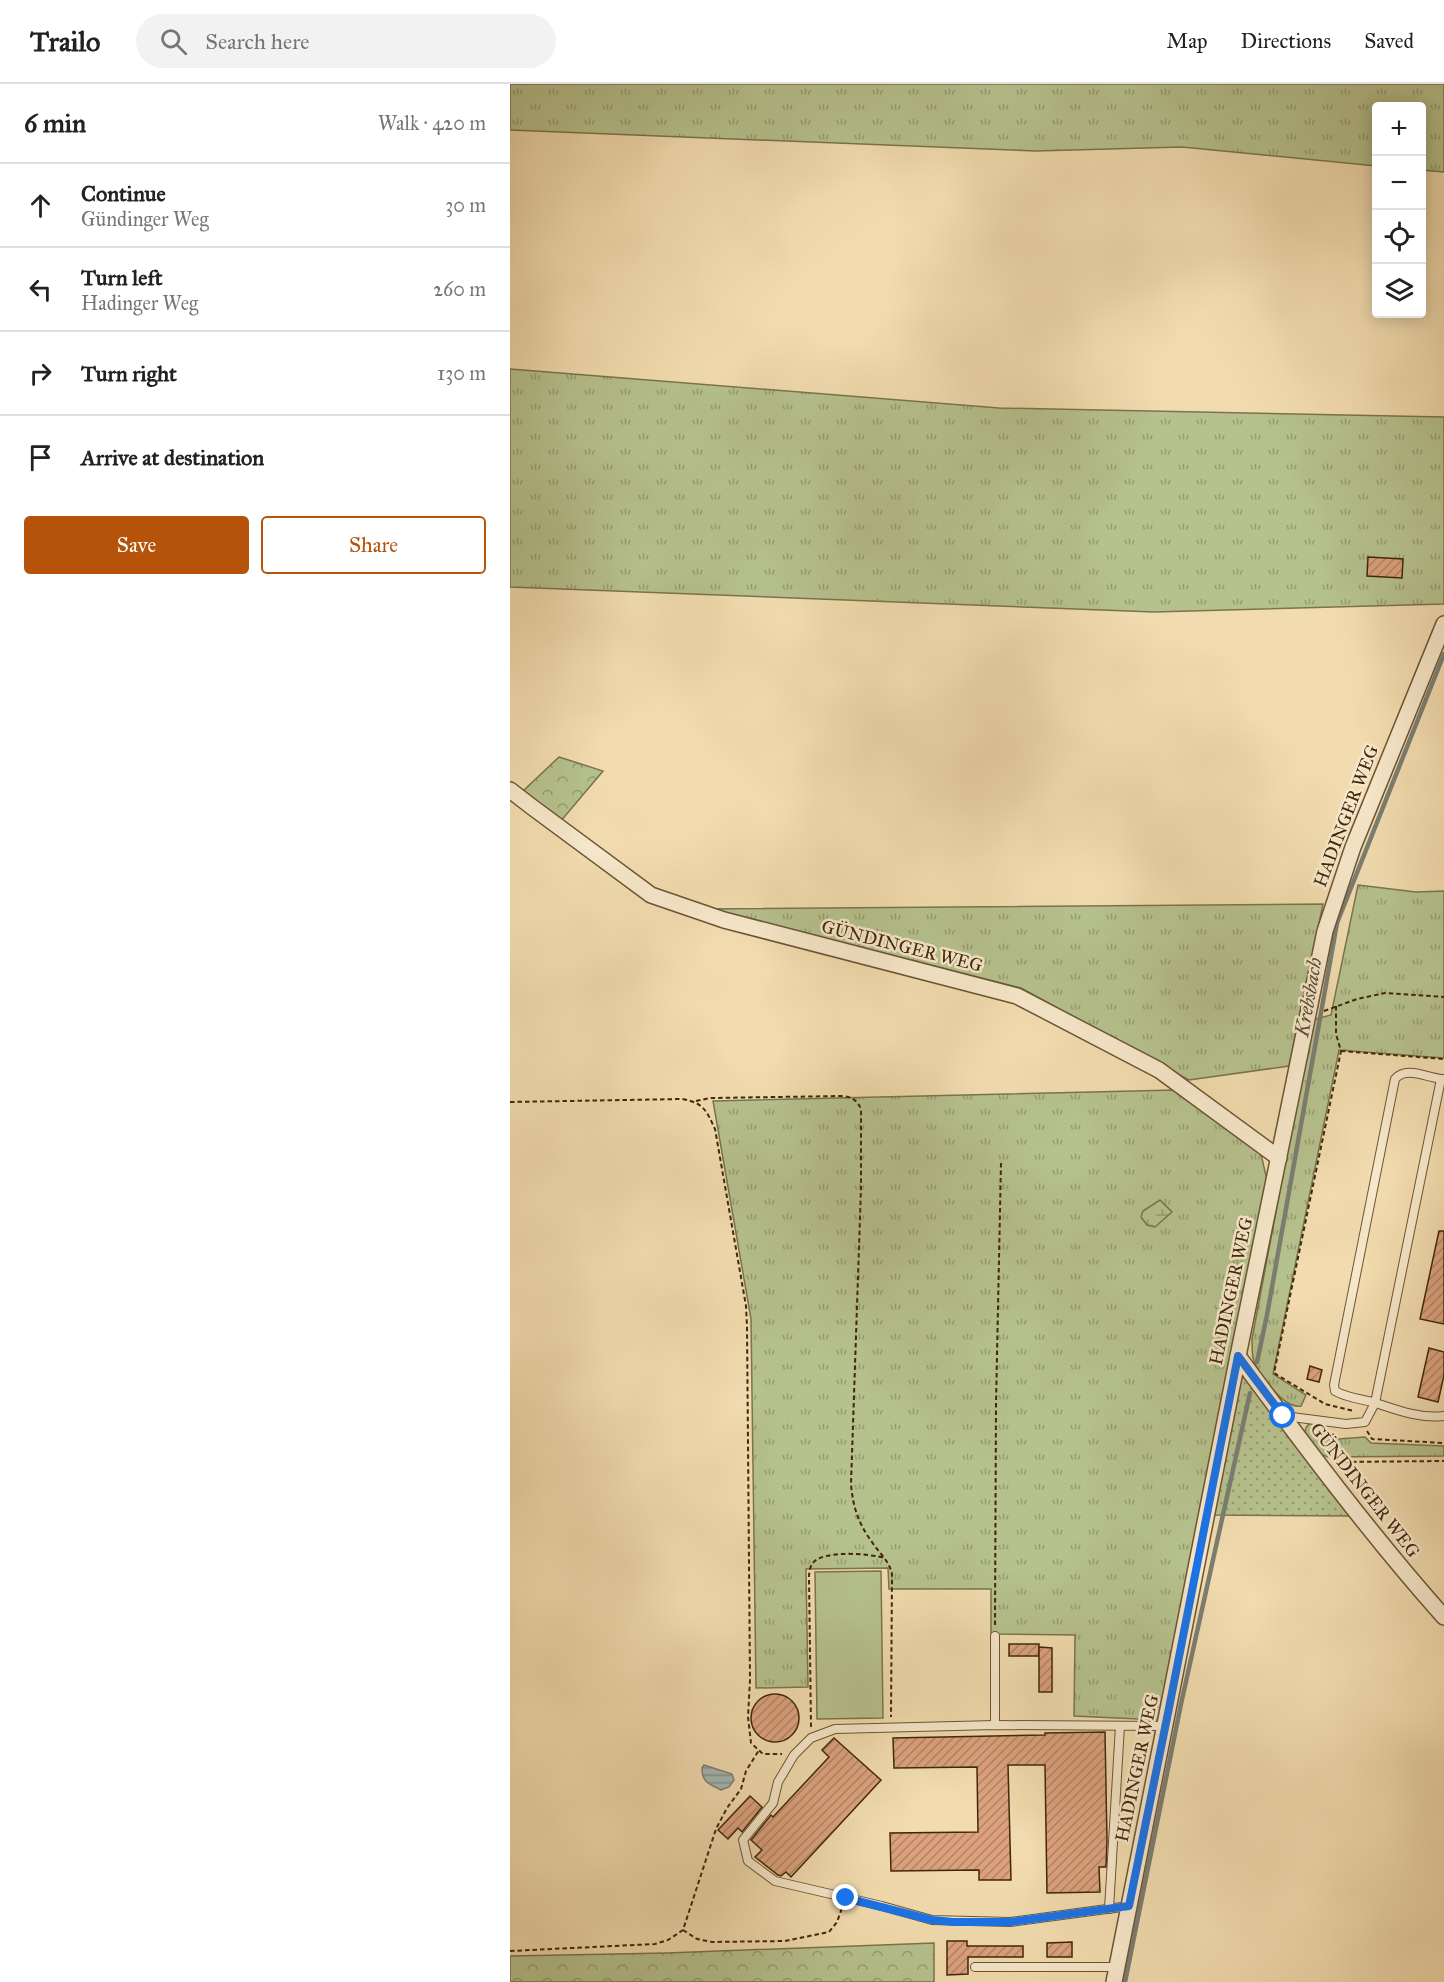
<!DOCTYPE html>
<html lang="en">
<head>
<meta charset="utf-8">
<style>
  body { margin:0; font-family:"IM FELL Great Primer",serif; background:#f2f2f2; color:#222 }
  .controls { position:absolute; right:18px; top:18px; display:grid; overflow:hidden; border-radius:6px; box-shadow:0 3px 15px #0003 }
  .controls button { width:54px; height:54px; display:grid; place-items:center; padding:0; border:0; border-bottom:2px solid #e0e0e0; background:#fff; color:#222; font:30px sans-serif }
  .stop { position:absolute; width:18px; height:18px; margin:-14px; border:4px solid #1a73e8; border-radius:50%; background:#fff }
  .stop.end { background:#1a73e8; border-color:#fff; box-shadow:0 2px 6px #0008 }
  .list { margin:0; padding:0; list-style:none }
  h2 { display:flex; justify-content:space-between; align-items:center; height:78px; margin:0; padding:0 24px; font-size:26px }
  h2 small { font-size:20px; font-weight:400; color:#767676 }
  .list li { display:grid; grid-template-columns:39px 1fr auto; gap:18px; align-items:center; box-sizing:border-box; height:84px; padding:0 24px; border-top:2px solid #e0e0e0 }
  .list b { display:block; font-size:22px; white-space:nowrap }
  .list p { margin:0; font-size:20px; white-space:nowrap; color:#767676 }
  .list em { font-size:20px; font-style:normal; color:#767676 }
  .actions { display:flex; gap:12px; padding:18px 24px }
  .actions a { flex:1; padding:14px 0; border:2px solid #b45309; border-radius:6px; text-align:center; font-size:21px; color:#b45309 }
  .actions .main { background:#b45309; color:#fff }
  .icon { flex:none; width:33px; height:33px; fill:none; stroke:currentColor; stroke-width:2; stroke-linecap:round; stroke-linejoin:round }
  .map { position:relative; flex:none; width:934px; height:1898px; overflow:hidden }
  header { display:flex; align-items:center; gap:36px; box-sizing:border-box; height:84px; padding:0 30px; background:#fff; border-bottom:2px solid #e0e0e0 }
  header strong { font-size:28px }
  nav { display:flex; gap:33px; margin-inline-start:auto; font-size:21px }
  .search { width:420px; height:54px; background:#f2f2f2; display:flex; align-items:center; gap:15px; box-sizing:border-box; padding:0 21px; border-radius:33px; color:#767676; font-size:22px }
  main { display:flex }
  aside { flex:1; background:#fff }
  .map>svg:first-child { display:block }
  .grass { fill:url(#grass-tufts); stroke:#7b744c; stroke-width:1.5 }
  .forest { fill:url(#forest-crowns); stroke:#7b744c; stroke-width:1.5 }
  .wetland { fill:url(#wetland-marsh); stroke:#7b744c; stroke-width:1.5 }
  .garden { fill:url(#garden-dots); stroke:#7b744c; stroke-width:1.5 }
  .pitch { fill:#b6c28e; stroke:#7b744c; stroke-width:1.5 }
  .water { fill:url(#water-rules); stroke:#7b7e72; stroke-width:1.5 }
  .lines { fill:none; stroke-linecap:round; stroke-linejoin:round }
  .stream { stroke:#7b7e72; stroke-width:4.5 }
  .building { fill:url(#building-hatch); stroke:#40260a; stroke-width:1.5 }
  .lane-casing { stroke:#6c5433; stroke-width:10 }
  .street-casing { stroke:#6c5433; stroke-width:18 }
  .path { stroke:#40260a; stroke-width:2; stroke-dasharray:4.5 3; stroke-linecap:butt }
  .lane { stroke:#f7e8cb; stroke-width:8 }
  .street { stroke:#f7e8cb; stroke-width:15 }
  .route { stroke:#1a73e8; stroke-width:8 }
  .labels { text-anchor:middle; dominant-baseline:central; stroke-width:5; stroke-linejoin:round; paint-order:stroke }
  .street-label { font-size:18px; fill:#40260a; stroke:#f7e8cb }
  .water-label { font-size:20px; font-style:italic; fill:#584a35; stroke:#f7e8cb }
</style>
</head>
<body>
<header>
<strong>Trailo</strong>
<div class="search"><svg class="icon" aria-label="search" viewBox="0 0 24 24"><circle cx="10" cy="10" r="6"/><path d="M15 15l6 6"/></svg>Search here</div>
<nav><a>Map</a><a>Directions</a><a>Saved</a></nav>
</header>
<main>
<aside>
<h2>6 min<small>Walk · 420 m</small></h2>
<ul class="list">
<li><svg class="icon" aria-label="ahead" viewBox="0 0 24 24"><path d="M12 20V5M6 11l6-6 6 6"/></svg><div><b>Continue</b><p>Gündinger Weg</p></div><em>30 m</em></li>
<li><svg class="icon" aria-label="left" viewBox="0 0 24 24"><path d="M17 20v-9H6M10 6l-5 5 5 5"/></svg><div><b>Turn left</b><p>Hadinger Weg</p></div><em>260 m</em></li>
<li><svg class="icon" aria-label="right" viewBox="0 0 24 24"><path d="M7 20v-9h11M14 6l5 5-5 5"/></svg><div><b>Turn right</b></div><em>130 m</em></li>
<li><svg class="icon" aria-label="arrive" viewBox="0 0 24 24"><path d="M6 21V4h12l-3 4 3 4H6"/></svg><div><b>Arrive at destination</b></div></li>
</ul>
<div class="actions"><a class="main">Save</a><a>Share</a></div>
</aside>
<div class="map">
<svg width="934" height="1898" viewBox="0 0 934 1898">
  <defs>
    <pattern id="grass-tufts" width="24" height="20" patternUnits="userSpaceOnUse" patternTransform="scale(1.5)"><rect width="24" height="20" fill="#b6c28e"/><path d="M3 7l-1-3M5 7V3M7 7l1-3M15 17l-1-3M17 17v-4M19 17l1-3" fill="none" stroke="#959d72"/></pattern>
    <pattern id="forest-crowns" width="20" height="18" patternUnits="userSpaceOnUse" patternTransform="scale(1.5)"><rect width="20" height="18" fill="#b6c28e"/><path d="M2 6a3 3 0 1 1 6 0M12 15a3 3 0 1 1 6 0" fill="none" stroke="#959d72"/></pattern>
    <pattern id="wetland-marsh" width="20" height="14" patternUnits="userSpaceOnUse" patternTransform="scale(1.5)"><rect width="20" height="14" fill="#b6c28e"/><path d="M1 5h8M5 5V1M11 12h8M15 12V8" fill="none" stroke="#959d72"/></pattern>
    <pattern id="garden-dots" width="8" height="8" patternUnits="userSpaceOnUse" patternTransform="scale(1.5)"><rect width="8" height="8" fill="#b6c28e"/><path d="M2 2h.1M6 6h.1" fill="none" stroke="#959d72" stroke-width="1.8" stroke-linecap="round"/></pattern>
    <pattern id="water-rules" width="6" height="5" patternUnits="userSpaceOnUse" patternTransform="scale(1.5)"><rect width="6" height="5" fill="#a2b8b7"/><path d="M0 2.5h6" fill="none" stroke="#859593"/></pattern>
    <pattern id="building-hatch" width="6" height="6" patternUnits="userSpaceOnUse" patternTransform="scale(1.5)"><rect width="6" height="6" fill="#dca27e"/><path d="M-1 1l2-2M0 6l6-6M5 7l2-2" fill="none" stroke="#b48465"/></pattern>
  </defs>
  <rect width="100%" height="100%" fill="#f2dcaf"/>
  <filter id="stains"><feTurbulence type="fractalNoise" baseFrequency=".00333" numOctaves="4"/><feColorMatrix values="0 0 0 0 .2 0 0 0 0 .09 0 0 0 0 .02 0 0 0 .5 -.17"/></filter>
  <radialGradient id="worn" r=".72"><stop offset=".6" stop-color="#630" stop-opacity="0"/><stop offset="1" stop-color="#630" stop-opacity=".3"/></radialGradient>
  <g class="grass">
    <polygon points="0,0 934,0 934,88 912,86 912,22 866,22 866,82 672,63 526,67 0,46"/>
    <polygon points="0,285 489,324 934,333 934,520 644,528 0,503"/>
    <path d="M848,801L906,808L934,807V974L829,966L763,1290L796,1311L791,1322C774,1325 747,1290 743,1274C742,1268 742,1261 742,1255L802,936L821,931Z"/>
    <polygon points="813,820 779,982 679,996 511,904 249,837 185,825"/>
    <polygon points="667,1006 750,1066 757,1096 650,1636 564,1632 565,1551 481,1550 481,1505 379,1505 378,1484 296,1485 298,1603 246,1604 241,1235 203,1017"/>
    <path d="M806,1338L828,1355L855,1353L861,1359L934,1362V1372L818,1373L810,1370L795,1348C796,1340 800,1339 806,1338Z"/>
  </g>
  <g class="forest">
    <polygon points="49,673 93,687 50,738 12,708"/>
    <polygon points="424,1859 424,1898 0,1898 0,1872 157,1869"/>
  </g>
  <polygon class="wetland" points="650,1116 662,1128 645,1143 637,1141 631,1133 633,1127"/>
  <polygon class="garden" points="731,1288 841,1432 702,1431"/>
  <polygon class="pitch" points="371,1487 373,1634 307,1635 305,1488"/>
  <path class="water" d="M194,1681L222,1690L224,1696L219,1703L211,1706C199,1700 192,1698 192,1684Z"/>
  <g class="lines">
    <g class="stream">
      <polyline points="747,1278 757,1231 827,839 934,570"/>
      <polyline points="615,1898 671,1620 740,1309"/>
    </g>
  </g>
  <g class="building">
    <polygon points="858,473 893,475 892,494 857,492"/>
    <polygon points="929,1147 934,1147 934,1240 910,1235"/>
    <polygon points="919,1264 934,1268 934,1291 928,1318 908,1313"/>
    <polygon points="800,1282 812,1286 809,1298 797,1295"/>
    <rect x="499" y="1560" width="30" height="12"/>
    <polygon points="529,1563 542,1564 542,1608 529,1608"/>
    <circle cx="265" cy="1634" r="24"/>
    <polygon points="595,1648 597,1757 596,1783 589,1783 590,1808 537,1809 535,1681 498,1681 501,1796 469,1796 469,1786 381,1787 380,1749 468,1748 467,1683 384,1684 383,1654 535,1651 535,1649"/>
    <polygon points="324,1654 371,1696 281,1793 276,1788 271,1792 268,1791 245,1773 252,1766 241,1756 261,1731 263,1733 319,1673 312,1666"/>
    <polygon points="240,1712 252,1723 232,1748 228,1744 218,1755 208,1746"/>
    <polygon points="437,1857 457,1857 457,1862 513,1862 513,1873 458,1873 458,1890 437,1891"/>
    <polygon points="562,1858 562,1873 537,1873 537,1859"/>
  </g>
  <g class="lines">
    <g class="lane-casing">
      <g id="lane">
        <path d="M934,995C919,995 897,981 885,995L824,1301L825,1307C837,1314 852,1315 866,1319C887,1326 911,1335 934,1332"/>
        <polyline points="774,1332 836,1340 855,1338 865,1319 931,995"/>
        <polyline points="485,1552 485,1641"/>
        <polyline points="619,1822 500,1838 422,1836 372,1822 265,1797 238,1777 233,1756 263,1719 268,1698 284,1671 301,1654 325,1645 485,1641 655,1642"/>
        <polyline points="599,1825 610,1642"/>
        <polyline points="465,1883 607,1883"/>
      </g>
    </g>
    <g class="street-casing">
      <g id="street">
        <polyline points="0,706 22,723 141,811 214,836 507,912 649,986 769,1074"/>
        <path d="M728,1272C794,1361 860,1450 934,1533"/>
        <polyline points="604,1898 728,1272 815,847 843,763 934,540"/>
      </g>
    </g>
    <g class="path">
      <polyline points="826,922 826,950 831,967 764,1289 815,1320 844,1327"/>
      <polyline points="814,927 847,915 875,909 934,913"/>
      <polyline points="831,967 934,975"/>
      <path d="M186,1017L200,1014L333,1012C342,1013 347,1016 351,1025V1104L341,1400C343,1423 348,1439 362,1458C369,1469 379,1476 382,1490L381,1633"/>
      <path d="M0,1018L172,1015C194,1019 196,1026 205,1045L236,1222L237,1242L240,1596L238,1633L241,1659L253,1670H272"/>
      <polyline points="857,1347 862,1355 934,1359"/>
      <polyline points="827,1378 934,1377"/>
      <polyline points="485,1541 486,1320 491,1078"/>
      <path d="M301,1643L299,1493C299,1489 300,1483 302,1480C312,1465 361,1470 375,1474"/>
      <polyline points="173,1846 187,1855 202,1858 275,1857 319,1848 327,1838 332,1824"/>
      <polyline points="0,1867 145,1860 158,1856 173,1846 206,1745 217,1724 231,1705 236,1687 249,1666"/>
    </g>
    <use href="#lane" class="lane"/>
    <use href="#street" class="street"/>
  </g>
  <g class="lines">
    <polyline class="route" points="336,1814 422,1836 443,1838 500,1838 619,1822 658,1629 728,1272 773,1332"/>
  </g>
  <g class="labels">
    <g class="street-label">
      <text transform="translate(836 732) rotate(-69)">HADINGER WEG</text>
      <text transform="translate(392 862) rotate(14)">GÜNDINGER WEG</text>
      <text transform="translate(721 1207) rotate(-78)">HADINGER WEG</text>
      <text transform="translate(855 1406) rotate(52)">GÜNDINGER WEG</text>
      <text transform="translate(627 1684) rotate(-78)">HADINGER WEG</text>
    </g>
    <g class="water-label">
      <text transform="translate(798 913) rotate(-80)">Krebsbach</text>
    </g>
  </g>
  <rect width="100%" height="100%" filter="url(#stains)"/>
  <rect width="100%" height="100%" fill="url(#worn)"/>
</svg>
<div class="controls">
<button>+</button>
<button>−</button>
<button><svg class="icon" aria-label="locate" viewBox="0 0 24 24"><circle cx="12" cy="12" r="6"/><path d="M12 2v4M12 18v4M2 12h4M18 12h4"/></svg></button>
<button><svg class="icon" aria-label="layers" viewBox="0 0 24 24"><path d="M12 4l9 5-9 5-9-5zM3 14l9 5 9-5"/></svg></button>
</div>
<div class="stop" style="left:773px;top:1332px"></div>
<div class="stop end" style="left:336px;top:1814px"></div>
</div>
</main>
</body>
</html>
